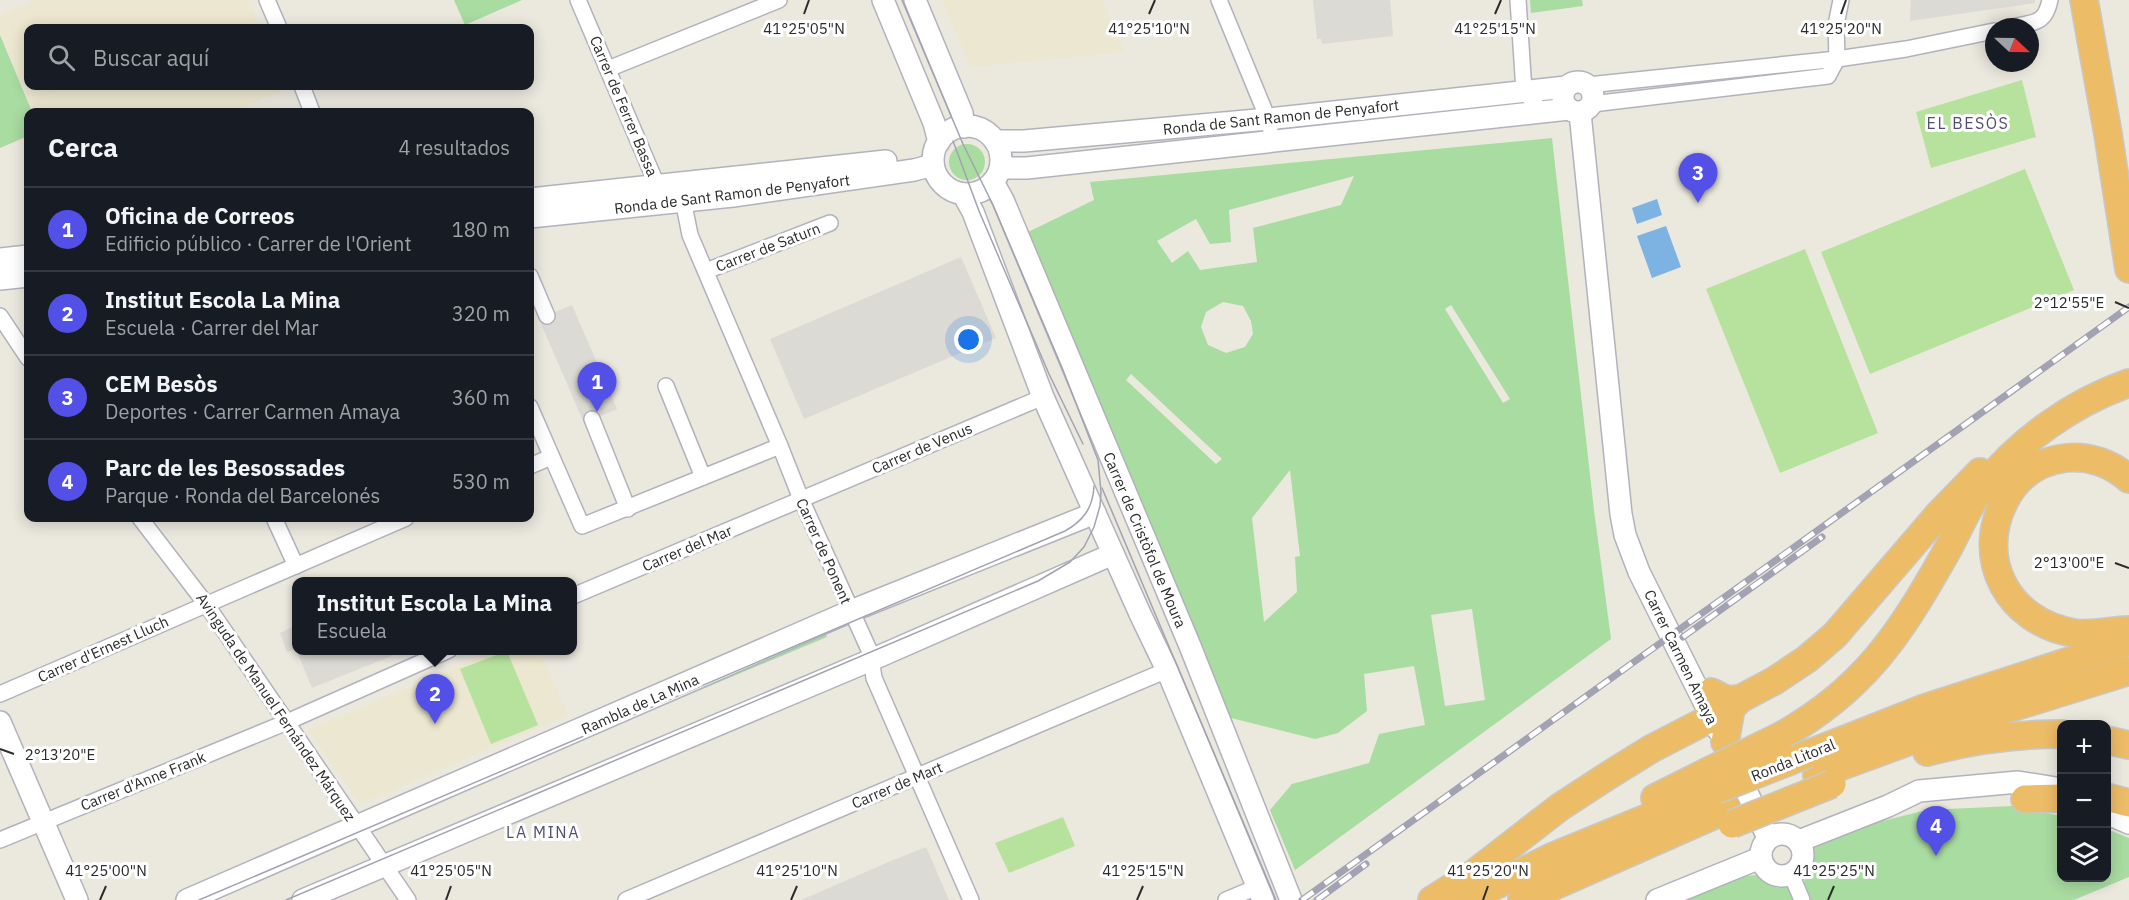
<!DOCTYPE html>
<html lang="es">
<head>
<meta charset="utf-8">
<style>
  body { margin:0; font-family:"IBM Plex Sans",sans-serif; background:#20242c; color:#f1f3f6 }
  .controls { position:absolute; right:18px; bottom:18px; display:grid; overflow:hidden; border-radius:12px; box-shadow:0 3px 15px #0003 }
  .controls button { width:54px; height:54px; display:grid; place-items:center; padding:0; border:0; border-bottom:2px solid #363941; background:#171b24; color:#f1f3f6; font:30px sans-serif }
  .compass { position:absolute; left:1985px; top:18px; width:54px; height:54px; border-radius:50%; background:#171b24; box-shadow:0 3px 15px #0003; rotate:112deg }
  .you { position:absolute; left:969px; top:340px; width:21px; height:21px; margin:-15px; border:4px solid #fff; border-radius:50%; background:#1a73e8; box-shadow:0 0 0 9px #1a73e833 }
  .badge { display:grid; place-items:center; width:39px; height:39px; border-radius:50%; background:#5250e7; color:#fff; font-size:20px; font-weight:700 }
  .pin { position:absolute; translate:-50% -50px; filter:drop-shadow(0 2px 3px #0008) }
  .pin::after { content:''; position:absolute; top:32px; width:21px; height:18px; background:inherit; clip-path:polygon(0 0,100% 0,50% 100%) }
  .popup { position:absolute; left:292px; top:577px; width:285px; height:78px; box-sizing:border-box; display:grid; place-content:center; border-radius:12px; background:#171b24; filter:drop-shadow(0 2px 4px #0005); font-size:20px; white-space:nowrap; color:#9ea1a6 }
  .popup b { font-size:22px; color:#f1f3f6 }
  .popup::after { content:''; position:absolute; left:50%; top:100%; margin-left:-12px; border:12px solid transparent; border-top-color:#171b24 }
  .list { margin:0; padding:0; list-style:none }
  h2 { display:flex; justify-content:space-between; align-items:center; height:78px; margin:0; padding:0 24px; font-size:26px }
  h2 small { font-size:20px; font-weight:400; color:#9ea1a6 }
  .list li { display:grid; grid-template-columns:39px 1fr auto; gap:18px; align-items:center; box-sizing:border-box; height:84px; padding:0 24px; border-top:2px solid #363941 }
  .list b { display:block; font-size:22px; white-space:nowrap }
  .list p { margin:0; font-size:20px; white-space:nowrap; color:#9ea1a6 }
  .list em { font-size:20px; font-style:normal; color:#9ea1a6 }
  .icon { flex:none; width:33px; height:33px; fill:none; stroke:currentColor; stroke-width:2; stroke-linecap:round; stroke-linejoin:round }
  .map { position:relative; flex:none; width:2129px; height:900px; overflow:hidden }
  .search { position:absolute; background:#171b24; box-shadow:0 3px 15px #0003; left:24px; top:24px; width:510px; height:66px; display:flex; align-items:center; gap:15px; box-sizing:border-box; padding:0 21px; border-radius:12px; color:#9ea1a6; font-size:22px }
  .panel { position:absolute; background:#171b24; box-shadow:0 3px 15px #0003; left:24px; top:108px; width:510px; height:414px; border-radius:12px }
  .map>svg:first-child { display:block }
  .education { fill:#ebe7d0 }
  .green { fill:#a9dca1; fill-rule:evenodd }
  .pitch { fill:#b7e29d }
  .plaza { fill:#dcdad5 }
  .water { fill:#7cb3e2 }
  .lines { fill:none; stroke-linecap:round; stroke-linejoin:round }
  .street-casing { stroke:#b2b2bd; stroke-width:18 }
  .secondary-casing { stroke:#b2b2bd; stroke-width:24 }
  .highway-casing { stroke:#c8c8c8; stroke-width:30 }
  .street { stroke:#fff; stroke-width:15 }
  .secondary { stroke:#fff; stroke-width:21 }
  .highway { stroke:#edbc67; stroke-width:27 }
  .tram { stroke:#a2a2b3; stroke-width:1.5 }
  .rail-casing { stroke:#a2a2b3; stroke-width:7 }
  .rail { stroke:#fff; stroke-width:4.5; stroke-dasharray:14; stroke-linecap:butt }
  .highway-bridge-casing { stroke:#c8c8c8; stroke-width:30; stroke-linecap:butt }
  .highway-bridge { stroke:#edbc67; stroke-width:27 }
  .ticks { fill:none; stroke:#2b2b2b; stroke-width:2 }
  .labels { text-anchor:middle; dominant-baseline:central; stroke-width:6; stroke-linejoin:round; paint-order:stroke }
  .street-label { font-size:15px; fill:#2b2b2b; stroke:#fff }
  .neighbourhood-label { font-size:16px; letter-spacing:1.5px; fill:#505077; stroke:#fff }
  .ticks-label { font-size:15px; text-anchor:middle; fill:#2b2b2b; stroke:#fff; stroke-width:6; stroke-linejoin:round; paint-order:stroke }
</style>
</head>
<body>
<div class="map">
<svg width="2129" height="900" viewBox="0 0 2129 900">
  <rect width="100%" height="100%" fill="#ebe8de"/>
  <g class="education">
    <polygon points="36,0 248,0 260,28 28,28 28,86 284,86 286,89 231,112 32,112 0,34 0,15"/>
    <polygon points="943,0 1102,0 1125,52 970,67"/>
    <polygon points="495,651 540,651 568,715 360,804 308,730"/>
  </g>
  <g class="green">
    <polygon points="454,0 522,0 465,25"/>
    <polygon points="1530,0 1582,0 1583,6 1531,13"/>
    <polygon points="0,35 32,112 28,112 28,136 0,148"/>
    <path d="M1552,138L1594,510L1611,639L1295,870L1270,810L1292,784L1369,763L1379,734L1425,725L1414,666L1364,674L1367,711L1338,733L1315,739L1231,718L1028,232L1094,200L1090,182ZM1354,176L1341,205L1253,228L1257,262L1200,270L1188,251L1172,263L1157,241L1196,219L1210,244L1231,242L1229,210ZM1223,302L1243,306L1251,321L1253,334L1245,347L1226,353L1208,345L1201,327L1206,312ZM1451,305L1510,399L1503,403L1445,309ZM1131,374L1222,459L1216,464L1126,380ZM1290,470L1300,556L1295,557L1297,592L1264,622L1252,518ZM1472,609L1485,700L1445,706L1431,615Z"/>
    <circle cx="967" cy="162" r="18"/>
    <polygon points="824,630 827,637 655,709 653,703"/>
    <polygon points="2012,806 2061,816 2062,878 2106,878 2107,829 2129,838 2129,877 2074,900 1685,900 1746,876 1757,875 1777,888 1804,882 1812,849 1870,824 1927,810"/>
  </g>
  <g class="pitch">
    <polygon points="2022,80 2036,137 1931,168 1916,112"/>
    <polygon points="2025,169 2074,290 1870,374 1821,252"/>
    <polygon points="1805,249 1878,433 1780,473 1706,289"/>
    <polygon points="507,651 538,725 491,744 460,669"/>
    <polygon points="1063,817 1075,846 1009,873 995,843"/>
  </g>
  <g class="plaza">
    <polygon points="1313,0 1390,0 1393,36 1322,44 1321,39 1317,39"/>
    <polygon points="1911,0 2035,0 2035,3 1910,21"/>
    <polygon points="961,257 996,338 804,419 770,339"/>
    <polygon points="572,305 617,409 584,423 539,319"/>
    <polygon points="297,625 297,650 404,651 312,688 296,649 287,652 280,633"/>
    <polygon points="926,847 949,900 801,900 891,861"/>
  </g>
  <g class="water">
    <polygon points="1657,199 1662,215 1637,224 1632,208"/>
    <polygon points="1666,226 1681,267 1652,278 1637,236"/>
  </g>
  <g class="lines">
    <g class="street-casing">
      <g id="street">
        <polyline points="267,0 279,28"/>
        <polyline points="578,0 657,185 683,200 690,235 780,446 801,499 870,652 874,678 971,900"/>
        <polyline points="1219,0 1268,119 1270,128"/>
        <polyline points="1518,0 1524,91 1542,112"/>
        <path d="M2013,27C2035,22 2045,24 2050,0"/>
        <polyline points="1837,59 1836,25 1841,0"/>
        <polyline points="608,69 779,0"/>
        <polyline points="1588,85 1837,59 1906,49 1994,31"/>
        <polyline points="302,86 312,112"/>
        <polyline points="1592,104 1828,76 1837,59"/>
        <polyline points="706,271 830,223"/>
        <polyline points="530,276 547,316"/>
        <polyline points="0,316 28,358"/>
        <polyline points="666,386 703,477"/>
        <polyline points="530,407 582,526 780,446"/>
        <polyline points="592,419 628,509"/>
        <polyline points="530,466 551,457"/>
        <polyline points="140,518 206,604 408,900"/>
        <polyline points="274,518 296,566"/>
        <polyline points="573,596 1043,397"/>
        <polyline points="0,694 406,518"/>
        <polyline points="0,840 287,722 449,650"/>
        <polyline points="1791,874 1802,900"/>
        <polyline points="626,900 1167,670"/>
        <polyline points="1226,900 1257,887"/>
      </g>
    </g>
    <g class="secondary-casing">
      <g id="secondary">
        <polyline points="883,0 934,123 939,142"/>
        <polyline points="915,0 962,113 964,127"/>
        <circle cx="1578" cy="97" r="15"/>
        <polyline points="1580,113 1621,514 1625,535 1639,572 1718,730"/>
        <circle cx="967" cy="160" r="34"/>
        <polyline points="995,141 1024,141 1268,119 1566,87"/>
        <polyline points="1001,168 1027,168 1569,109"/>
        <polyline points="993,182 1003,200 1190,646 1291,900"/>
        <polyline points="963,194 973,212 1043,397 1141,616 1167,670 1263,900"/>
        <polyline points="530,199 886,161"/>
        <polyline points="530,217 733,196 914,170 933,165"/>
        <polyline points="0,259 28,256"/>
        <polyline points="0,279 28,276"/>
        <polyline points="0,722 77,900"/>
        <polyline points="1735,766 1768,838"/>
        <polyline points="2106,813 2129,823"/>
        <circle cx="1782" cy="855" r="21"/>
        <polyline points="1799,841 1888,806 1919,791 2018,782 2062,789"/>
        <polyline points="187,900 851,611 1095,513"/>
        <polyline points="303,900 871,660 1113,554"/>
        <polyline points="1657,900 1760,858"/>
      </g>
    </g>
    <g class="highway-casing">
      <g id="highway">
        <polyline points="2084,0 2108,134 2129,269"/>
        <path d="M2129,479C2112,464 2089,455 2066,458C2039,461 2018,475 2005,500C1974,559 2008,622 2074,633C2093,636 2111,630 2129,630"/>
        <polyline points="1711,692 1727,700 1740,699"/>
        <path d="M1781,736C1863,690 1899,636 1944,556C1957,534 1966,508 1982,488C2019,441 2072,403 2129,383"/>
        <polyline points="2106,740 2129,745"/>
        <polyline points="1725,742 1731,708 1740,699 1774,681 1807,659 1835,635 1939,514 1980,472"/>
        <path d="M1927,752C1972,740 2015,734 2062,734"/>
        <polyline points="1808,754 1925,708 2129,642"/>
        <polyline points="1817,775 1940,730 2129,671"/>
        <polyline points="2106,797 2129,803"/>
        <polyline points="1655,798 1709,771"/>
        <polyline points="2025,799 2062,798"/>
        <polyline points="1432,900 1472,875 1560,807 1606,777 1651,749 1711,718 1727,725"/>
        <polyline points="1466,900 1552,857 1716,790"/>
        <polyline points="1522,900 1728,809"/>
      </g>
    </g>
    <use href="#street" class="street"/>
    <use href="#secondary" class="secondary"/>
    <use href="#highway" class="highway"/>
    <g class="tram">
      <polyline points="953,141 979,211 1049,374 1083,444"/>
      <polyline points="1102,488 1276,900"/>
      <path d="M199,900L1065,531C1083,521 1093,508 1094,486"/>
      <polyline points="286,900 1038,581 1070,562 1084,547 1094,527 1100,506 1101,492 1098,460 1063,370 993,205 963,144 902,0"/>
    </g>
    <g class="rail-casing">
      <g id="rail">
        <polyline points="1683,637 1822,537"/>
        <polyline points="1302,900 2129,307"/>
        <polyline points="1317,900 1366,864"/>
      </g>
    </g>
    <use href="#rail" class="rail"/>
    <g class="highway-bridge-casing">
      <g id="highway-bridge">
        <polyline points="1709,771 1781,736"/>
        <polyline points="1716,790 1808,754"/>
        <polyline points="1732,824 1832,784"/>
      </g>
    </g>
    <use href="#highway-bridge" class="highway-bridge"/>
  </g>
  <path class="ticks" d="M804,14L809,0M1149,14L1155,0M1495,14L1501,0M1841,14L1846,0M2115,302L2129,308M2115,563L2129,568M0,749L14,754M100,900L106,886M446,900L451,886M791,900L797,886M1137,900L1143,886M1483,900L1488,886M1828,900L1834,886"/>
  <g class="labels">
    <g class="street-label">
      <text transform="translate(624 106) rotate(67)">Carrer de Ferrer Bassa</text>
      <text transform="translate(1281 117) rotate(-6)">Ronda de Sant Ramon de Penyafort</text>
      <text transform="translate(732 194) rotate(-7)">Ronda de Sant Ramon de Penyafort</text>
      <text transform="translate(768 247) rotate(-21)">Carrer de Saturn</text>
      <text transform="translate(922 448) rotate(-23)">Carrer de Venus</text>
      <text transform="translate(1145 540) rotate(67)">Carrer de Cristòfol de Moura</text>
      <text transform="translate(687 548) rotate(-23)">Carrer del Mar</text>
      <text transform="translate(824 551) rotate(66)">Carrer de Ponent</text>
      <text transform="translate(103 649) rotate(-24)">Carrer d'Ernest Lluch</text>
      <text transform="translate(1681 657) rotate(64)">Carrer Carmen Amaya</text>
      <text transform="translate(640 704) rotate(-24)">Rambla de La Mina</text>
      <text transform="translate(276 707) rotate(56)">Avinguda de Manuel Fernández Márquez</text>
      <text transform="translate(1793 760) rotate(-22)">Ronda Litoral</text>
      <text transform="translate(143 781) rotate(-22)">Carrer d'Anne Frank</text>
      <text transform="translate(897 785) rotate(-23)">Carrer de Mart</text>
    </g>
    <g class="neighbourhood-label">
      <text x="1968" y="123">EL BESÒS</text>
      <text x="543" y="832">LA MINA</text>
    </g>
  </g>
  <g class="ticks-label">
    <text x="804" y="34">41°25'05"N</text>
    <text x="1149" y="34">41°25'10"N</text>
    <text x="1495" y="34">41°25'15"N</text>
    <text x="1841" y="34">41°25'20"N</text>
    <text x="2069" y="308">2°12'55"E</text>
    <text x="2069" y="568">2°13'00"E</text>
    <text x="60" y="760">2°13'20"E</text>
    <text x="106" y="876">41°25'00"N</text>
    <text x="451" y="876">41°25'05"N</text>
    <text x="797" y="876">41°25'10"N</text>
    <text x="1143" y="876">41°25'15"N</text>
    <text x="1488" y="876">41°25'20"N</text>
    <text x="1834" y="876">41°25'25"N</text>
  </g>
</svg>
<div class="controls">
<button>+</button>
<button>−</button>
<button><svg class="icon" aria-label="layers" viewBox="0 0 24 24"><path d="M12 4l9 5-9 5-9-5zM3 14l9 5 9-5"/></svg></button>
</div>
<svg class="compass" viewBox="-18 -18 36 36"><path d="M0-13l5 13h-10z" fill="#e53935"/><path d="M0 13l5-13h-10z" fill="#9ea1a6"/></svg>
<div class="you"></div>
<div class="pin badge" style="left:597px;top:412px">1</div>
<div class="pin badge" style="left:435px;top:724px">2</div>
<div class="popup"><b>Institut Escola La Mina</b>Escuela</div>
<div class="pin badge" style="left:1698px;top:203px">3</div>
<div class="pin badge" style="left:1936px;top:856px">4</div>
<div class="search"><svg class="icon" aria-label="search" viewBox="0 0 24 24"><circle cx="10" cy="10" r="6"/><path d="M15 15l6 6"/></svg>Buscar aquí</div>
<section class="panel">
<h2>Cerca<small>4 resultados</small></h2>
<ul class="list">
<li><span class="badge">1</span><div><b>Oficina de Correos</b><p>Edificio público · Carrer de l'Orient</p></div><em>180 m</em></li>
<li><span class="badge">2</span><div><b>Institut Escola La Mina</b><p>Escuela · Carrer del Mar</p></div><em>320 m</em></li>
<li><span class="badge">3</span><div><b>CEM Besòs</b><p>Deportes · Carrer Carmen Amaya</p></div><em>360 m</em></li>
<li><span class="badge">4</span><div><b>Parc de les Besossades</b><p>Parque · Ronda del Barcelonés</p></div><em>530 m</em></li>
</ul>
</section>
</div>
</body>
</html>
